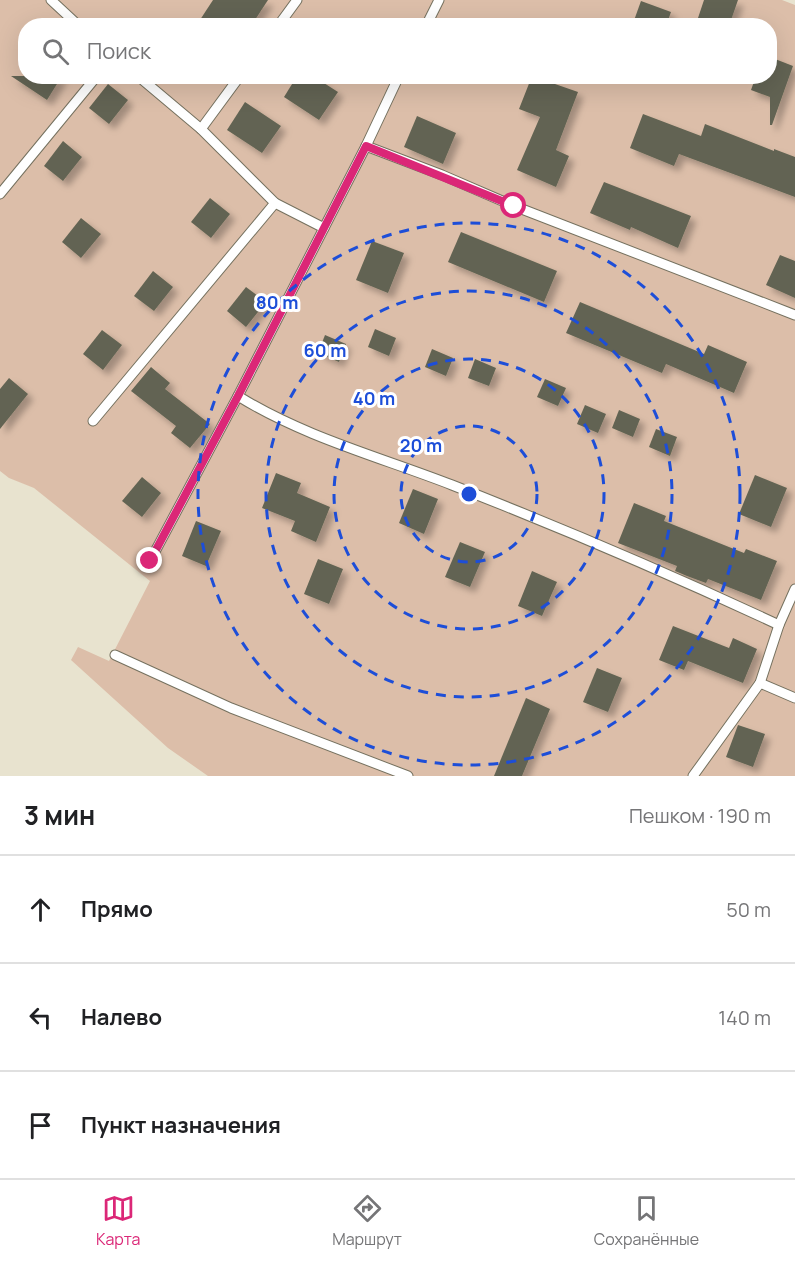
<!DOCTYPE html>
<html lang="ru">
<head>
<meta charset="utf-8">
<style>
  body { margin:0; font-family:Manrope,sans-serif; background:#f2f2f2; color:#202124 }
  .stop { position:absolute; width:18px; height:18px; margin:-14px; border:4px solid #db2777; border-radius:50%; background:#fff }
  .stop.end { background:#db2777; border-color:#fff; box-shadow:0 2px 6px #0008 }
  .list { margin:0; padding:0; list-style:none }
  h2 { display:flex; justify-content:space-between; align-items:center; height:78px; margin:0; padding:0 24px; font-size:26px }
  h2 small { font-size:20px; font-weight:400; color:#757577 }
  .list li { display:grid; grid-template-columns:39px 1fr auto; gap:18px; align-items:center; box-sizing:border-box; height:108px; padding:0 24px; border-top:2px solid #e0e0e0 }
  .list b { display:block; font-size:22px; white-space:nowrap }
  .list em { font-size:20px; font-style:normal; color:#757577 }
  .icon { flex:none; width:33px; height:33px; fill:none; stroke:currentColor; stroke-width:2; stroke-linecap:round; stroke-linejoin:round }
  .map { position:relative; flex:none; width:795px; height:776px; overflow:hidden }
  .search { position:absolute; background:#fff; box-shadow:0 6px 24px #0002; left:18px; right:18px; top:18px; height:66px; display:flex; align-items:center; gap:15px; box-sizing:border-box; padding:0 21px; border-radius:24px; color:#757577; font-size:22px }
  .sheet { height:402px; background:#fff }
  nav { display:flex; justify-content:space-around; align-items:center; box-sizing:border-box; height:84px; border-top:2px solid #e0e0e0; background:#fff; font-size:16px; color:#757577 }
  nav a { display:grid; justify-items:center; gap:3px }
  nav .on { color:#db2777 }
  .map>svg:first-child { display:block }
  .green { fill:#dcbea9; fill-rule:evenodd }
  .building { fill:#626452; filter:url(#shadow) }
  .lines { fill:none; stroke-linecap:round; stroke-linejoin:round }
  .service-casing { stroke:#75715f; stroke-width:11 }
  .service { stroke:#fff; stroke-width:9 }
  .route { stroke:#db2777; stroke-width:8 }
  .ring { fill:none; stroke:#1d4ed8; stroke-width:3; stroke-dasharray:10 8 }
  .centre { fill:#1d4ed8; stroke:#fff; stroke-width:3 }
  .ring-label { font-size:18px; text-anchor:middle; font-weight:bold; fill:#1d4ed8; stroke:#fff; stroke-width:6; stroke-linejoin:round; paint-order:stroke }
</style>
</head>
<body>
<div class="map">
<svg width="795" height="776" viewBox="0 0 795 776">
  <defs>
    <filter id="shadow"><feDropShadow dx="5.5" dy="5.5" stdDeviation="3" flood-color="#0004"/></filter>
  </defs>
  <rect width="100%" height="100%" fill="#e8e3cf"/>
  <path class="green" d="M0,0H782L795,5V776H208L168,748L71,660L78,647L109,661L150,581L34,488L9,478L0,471ZM26,26H770V76H26Z"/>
  <g class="building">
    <polygon points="213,0 268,0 251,26 196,26"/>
    <polygon points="704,0 738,0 729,26 710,26 697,21"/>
    <polygon points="641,1 671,12 666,26 632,26"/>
    <polygon points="770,57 793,66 772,125 770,125 770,97 751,90 756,76 770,76"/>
    <polygon points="11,76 62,76 47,100"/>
    <polygon points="297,76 313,76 338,92 319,120 284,97"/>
    <polygon points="532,76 578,92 556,150 569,156 556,187 517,170 540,117 519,109"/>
    <polygon points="108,84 128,100 109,124 89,108"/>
    <polygon points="245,102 281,126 262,153 227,130"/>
    <polygon points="643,114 701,136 705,124 774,151 774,149 795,157 795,197 679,154 674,166 630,148"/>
    <polygon points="417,116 456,133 443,164 404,147"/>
    <polygon points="63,141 82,157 63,181 44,166"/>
    <polygon points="604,182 691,216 678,248 631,227 630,230 590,213"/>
    <polygon points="210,198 230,214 211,238 191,222"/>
    <polygon points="81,218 101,234 81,258 62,242"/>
    <polygon points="461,232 557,271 544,302 448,262"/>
    <polygon points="372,241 404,253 388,293 356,280"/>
    <polygon points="780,255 795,261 795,298 766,285"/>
    <polygon points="153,271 173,287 154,311 134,296"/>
    <polygon points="246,287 266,302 246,327 227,311"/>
    <polygon points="580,302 704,354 708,345 747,362 734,393 666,364 662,373 566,333"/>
    <polygon points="375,329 396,338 389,356 368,347"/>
    <polygon points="102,330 122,345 103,370 83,354"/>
    <polygon points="325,335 346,344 339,362 318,353"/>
    <polygon points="432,349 453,358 446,376 425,367"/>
    <polygon points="475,359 496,368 489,386 468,378"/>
    <polygon points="151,367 170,383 165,389 210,424 190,448 171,433 176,426 131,391"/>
    <polygon points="9,378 28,394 0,429 0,389"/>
    <polygon points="545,379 566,388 558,406 537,397"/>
    <polygon points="585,405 606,414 598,433 577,424"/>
    <polygon points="619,410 640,419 633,437 612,428"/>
    <polygon points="656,429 677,437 670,456 649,447"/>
    <polygon points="276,473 301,483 297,493 330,507 316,542 291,531 295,521 262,508"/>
    <polygon points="755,475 787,488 771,527 739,514"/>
    <polygon points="142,477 161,493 142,517 122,501"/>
    <polygon points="413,489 438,499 424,534 399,523"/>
    <polygon points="634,503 666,516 664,521 744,553 746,549 777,561 761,600 708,579 706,583 687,576 675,571 677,566 618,543"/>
    <polygon points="196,521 221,531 206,566 182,556"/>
    <polygon points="460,542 485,552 470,587 445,577"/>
    <polygon points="318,559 343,569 329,604 304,594"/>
    <polygon points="532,571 557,582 542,616 518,606"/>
    <polygon points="673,626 729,648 733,638 757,649 743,683 688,661 684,670 659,660"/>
    <polygon points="597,668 622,678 608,712 583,702"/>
    <polygon points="526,698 550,709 522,776 494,776"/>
    <polygon points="738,725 765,734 753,767 726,757"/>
  </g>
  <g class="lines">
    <g class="service-casing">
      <g id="service">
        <polyline points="51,0 79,26"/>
        <polyline points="278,26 297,0"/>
        <polyline points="426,26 439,0"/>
        <polyline points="138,76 201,129 275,203 324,228"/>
        <polyline points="201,129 240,76"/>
        <polyline points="366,146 442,175 514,206 795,315"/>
        <polyline points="0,194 97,76"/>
        <path d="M238,396C304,437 380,457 452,485C562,528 672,575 779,625"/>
        <polyline points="93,421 275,203"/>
        <polyline points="150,561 238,396 366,146 399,76"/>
        <polyline points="115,655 231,708 408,776"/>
        <polyline points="760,683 795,698"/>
        <polyline points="693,776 760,683 779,625 795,589"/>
      </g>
    </g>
    <use href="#service" class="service"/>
  </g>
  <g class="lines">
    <polyline class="route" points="150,561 238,396 366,146 514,206"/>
  </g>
  <g class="ring">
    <circle cx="469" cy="494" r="68"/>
    <circle cx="469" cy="494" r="135"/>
    <circle cx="469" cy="494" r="203"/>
    <circle cx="469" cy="494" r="271"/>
  </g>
  <circle cx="469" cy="494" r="9" class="centre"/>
  <g class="ring-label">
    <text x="277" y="309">80 m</text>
    <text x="325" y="357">60 m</text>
    <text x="374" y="405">40 m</text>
    <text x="421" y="452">20 m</text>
  </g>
</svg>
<div class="stop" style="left:514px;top:206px"></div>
<div class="stop end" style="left:150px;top:561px"></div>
<div class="search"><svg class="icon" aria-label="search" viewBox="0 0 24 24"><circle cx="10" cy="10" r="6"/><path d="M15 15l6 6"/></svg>Поиск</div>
</div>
<section class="sheet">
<h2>3 мин<small>Пешком · 190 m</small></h2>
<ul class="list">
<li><svg class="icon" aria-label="ahead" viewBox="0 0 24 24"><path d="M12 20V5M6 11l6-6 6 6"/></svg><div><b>Прямо</b></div><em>50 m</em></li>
<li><svg class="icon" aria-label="left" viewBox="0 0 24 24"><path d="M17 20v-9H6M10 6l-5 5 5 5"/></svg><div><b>Налево</b></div><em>140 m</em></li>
<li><svg class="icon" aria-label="arrive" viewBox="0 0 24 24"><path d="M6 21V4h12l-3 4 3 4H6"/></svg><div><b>Пункт назначения</b></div></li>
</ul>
</section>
<nav>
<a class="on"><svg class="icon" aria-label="map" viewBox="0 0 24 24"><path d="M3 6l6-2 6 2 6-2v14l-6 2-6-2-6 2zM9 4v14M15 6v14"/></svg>Карта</a>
<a><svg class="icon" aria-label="directions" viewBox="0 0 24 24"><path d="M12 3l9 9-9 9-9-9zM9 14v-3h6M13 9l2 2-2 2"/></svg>Маршрут</a>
<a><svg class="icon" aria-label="saved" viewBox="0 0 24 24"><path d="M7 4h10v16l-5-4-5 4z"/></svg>Сохранённые</a>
</nav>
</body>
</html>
